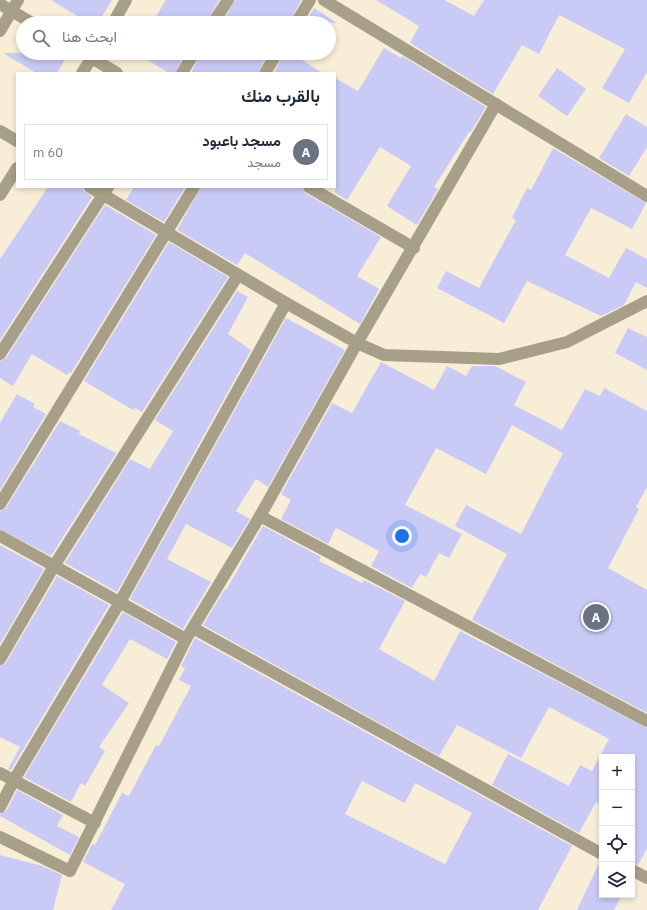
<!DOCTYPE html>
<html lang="ar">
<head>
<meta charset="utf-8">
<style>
  body { margin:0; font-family:"IBM Plex Sans",Vazirmatn,sans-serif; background:#f6f6f7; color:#1f2937; direction:rtl }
  .controls { position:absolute; right:12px; bottom:12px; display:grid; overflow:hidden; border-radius:0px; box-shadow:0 2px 6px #0003 }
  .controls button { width:36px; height:36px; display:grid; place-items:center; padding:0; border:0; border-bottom:1px solid #e0e1e3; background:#fff; color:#1f2937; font:20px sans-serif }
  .you { position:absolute; left:402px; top:536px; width:14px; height:14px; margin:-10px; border:3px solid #fff; border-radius:50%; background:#1a73e8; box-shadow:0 0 0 6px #1a73e833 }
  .badge { display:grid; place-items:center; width:26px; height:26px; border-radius:50%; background:#0b8043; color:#fff; font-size:13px; font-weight:700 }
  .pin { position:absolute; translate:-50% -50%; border:2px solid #fff; box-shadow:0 1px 4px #0006 }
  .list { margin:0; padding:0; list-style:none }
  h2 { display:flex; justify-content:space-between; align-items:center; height:52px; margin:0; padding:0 16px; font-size:17px }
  h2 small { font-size:13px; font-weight:400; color:#747a83 }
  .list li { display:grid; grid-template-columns:26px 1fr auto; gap:12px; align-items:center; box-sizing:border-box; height:56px; margin:0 8px 8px; padding:0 8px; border:1px solid #e0e1e3; border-radius:0px }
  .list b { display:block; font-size:15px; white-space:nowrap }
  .list p { margin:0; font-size:13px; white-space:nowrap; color:#747a83 }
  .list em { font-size:13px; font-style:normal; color:#747a83 }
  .icon { flex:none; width:22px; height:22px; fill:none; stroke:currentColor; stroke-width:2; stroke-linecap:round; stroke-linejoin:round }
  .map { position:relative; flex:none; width:647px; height:910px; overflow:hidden; direction:ltr }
  .search { position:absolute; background:#fff; box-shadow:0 2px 6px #0003; left:16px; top:16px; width:320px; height:44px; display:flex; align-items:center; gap:10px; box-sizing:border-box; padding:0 14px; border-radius:22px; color:#747a83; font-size:15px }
  .panel { position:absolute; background:#fff; box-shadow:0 2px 6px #0003; left:16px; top:72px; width:320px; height:116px; border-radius:0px; direction:rtl }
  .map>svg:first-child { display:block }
  .building { fill:#c9caf6; fill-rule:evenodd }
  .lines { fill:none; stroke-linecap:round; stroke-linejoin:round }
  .minor { stroke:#a89f88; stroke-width:12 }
</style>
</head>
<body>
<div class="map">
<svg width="647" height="910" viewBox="0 0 647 910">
  <rect width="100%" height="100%" fill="#f8eed8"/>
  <g class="building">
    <polygon points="51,0 112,0 98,23 89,23"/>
    <polygon points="166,0 219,0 206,23 152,23"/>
    <polygon points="235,0 301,0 289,23 222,23"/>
    <polygon points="376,0 444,0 474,16 484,0 647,0 647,72 629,103 602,88 625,49 559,15 539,54 522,45 493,94 410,43 419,26"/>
    <polygon points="314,8 337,23 305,23"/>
    <polygon points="384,48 401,58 402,56 486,107 470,133 469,132 434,187 438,189 417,225 387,206 411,166 380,147 347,200 335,193 335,78 358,91"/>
    <polygon points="3,53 69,53 57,73 36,73"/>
    <polygon points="136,53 185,53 175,73 169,73"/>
    <polygon points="201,53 268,53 258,73 191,73"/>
    <polygon points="284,53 291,53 322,73 274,73"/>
    <polygon points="557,68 586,89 567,116 538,96"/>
    <polygon points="626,114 647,127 647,147 629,176 599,158"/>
    <polygon points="553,148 646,203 632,229 591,208 565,255 609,278 626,248 647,259 647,288 636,282 624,305 601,316 527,281 504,323 437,288 446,271 479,288 516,220 512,218 527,188 531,190"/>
    <polygon points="48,187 83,187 84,191 92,197 0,340 0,259"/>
    <polygon points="134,187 185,187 164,222 126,200"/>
    <polygon points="201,187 302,187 305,193 381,237 357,276 379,289 360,324 245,253 237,265 177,230"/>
    <polygon points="105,205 156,235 71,373 69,372 67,375 32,354 13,386 0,378 0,361 6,358"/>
    <polygon points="169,242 228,277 142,412 135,408 133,410 84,381"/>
    <polygon points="237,291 248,297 228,334 251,350 117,592 65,563 130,459 150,469 173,431 155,420"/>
    <polygon points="286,318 345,350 268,487 256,479 236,511 250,519 232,548 186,524 167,559 211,582 183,629 130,599"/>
    <polygon points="628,328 647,337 647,370 615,353"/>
    <polygon points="381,362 434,390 447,366 466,376 472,366 495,366 526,382 514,405 562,430 585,389 600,396 604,388 647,411 647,487 636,507 639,509 608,568 647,590 647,713 472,620 507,554 455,526 466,505 521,534 563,453 512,425 486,474 436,448 405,505 462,534 449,558 439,553 426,577 420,574 412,588 371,566 379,551 336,528 328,544 281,519 291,500 281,494 332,403 352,413"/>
    <polygon points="17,394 35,404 33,407 46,414 0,490 0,423"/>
    <polygon points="60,421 80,431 79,434 116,453 117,452 51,556 0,529 0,511 6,508"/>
    <polygon points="263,526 321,557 319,561 362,583 364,580 405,601 379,649 434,681 460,631 647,728 647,848 638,865 632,863 632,757 602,757 602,805 596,802 579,833 492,785 508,754 569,786 580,765 592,771 609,739 549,707 521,758 457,725 439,756 203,625 225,589 226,590"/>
    <polygon points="0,545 44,569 0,644"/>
    <polygon points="57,576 109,605 11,770 8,769 20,747 0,737 0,666 6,663"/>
    <polygon points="123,612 176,642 167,659 130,639 102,685 129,703 99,747 105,751 85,786 81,783 71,802 24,777"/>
    <path d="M195,638L572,846L538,910H111L125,884L83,862L92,844L95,845L122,793L129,796L156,745L159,746L191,686L179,680L185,668L181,666ZM362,781L405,803L415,783L472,813L445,864L345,814Z"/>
    <polygon points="17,790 63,815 57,826 79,837 70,855 0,816 0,814 7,810"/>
    <polygon points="0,855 42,866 62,875 53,910 0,910"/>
    <polygon points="600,861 602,861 602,895 622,895 614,910 577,910"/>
  </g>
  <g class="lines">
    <g class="minor">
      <polyline points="324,0 647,196"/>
      <polyline points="0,4 32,23"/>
      <polyline points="113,23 126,0"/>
      <polyline points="213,23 228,0"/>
      <polyline points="296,23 310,0"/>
      <polyline points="0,31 18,0"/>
      <polyline points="83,53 117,73"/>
      <polyline points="82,73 95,53"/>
      <polyline points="182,73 194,53"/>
      <polyline points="265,73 277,53"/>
      <polyline points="0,131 17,141"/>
      <polyline points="90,187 286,303 357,343 384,355 499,359 567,342 647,301"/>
      <polyline points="309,187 414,248"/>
      <polyline points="0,195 17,168"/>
      <polyline points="0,354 108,187"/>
      <polyline points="0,504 194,187"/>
      <polyline points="260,516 647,721"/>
      <polyline points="0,536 186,639"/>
      <polyline points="193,628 602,854"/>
      <polyline points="0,659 54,566 238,275"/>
      <polyline points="0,773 95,823"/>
      <polyline points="0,807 14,780 120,602 286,303"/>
      <polyline points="0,837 70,871 186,639 260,516 357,343 496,104"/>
      <polyline points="632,870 647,878"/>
    </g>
  </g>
</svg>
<div class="controls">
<button>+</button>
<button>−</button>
<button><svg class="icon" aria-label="locate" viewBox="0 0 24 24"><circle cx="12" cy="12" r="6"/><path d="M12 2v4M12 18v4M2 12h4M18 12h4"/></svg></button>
<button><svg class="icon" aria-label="layers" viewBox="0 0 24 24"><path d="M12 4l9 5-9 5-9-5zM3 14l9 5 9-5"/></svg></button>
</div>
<div class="you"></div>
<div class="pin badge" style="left:596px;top:617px;background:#6b7280">A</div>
<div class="search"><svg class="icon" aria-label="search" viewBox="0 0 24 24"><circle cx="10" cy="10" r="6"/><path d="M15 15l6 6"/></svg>ابحث هنا</div>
<section class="panel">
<h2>بالقرب منك<small></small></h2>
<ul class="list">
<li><span class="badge" style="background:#6b7280">A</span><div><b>مسجد باعبود</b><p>مسجد</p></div><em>60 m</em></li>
</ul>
</section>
</div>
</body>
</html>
